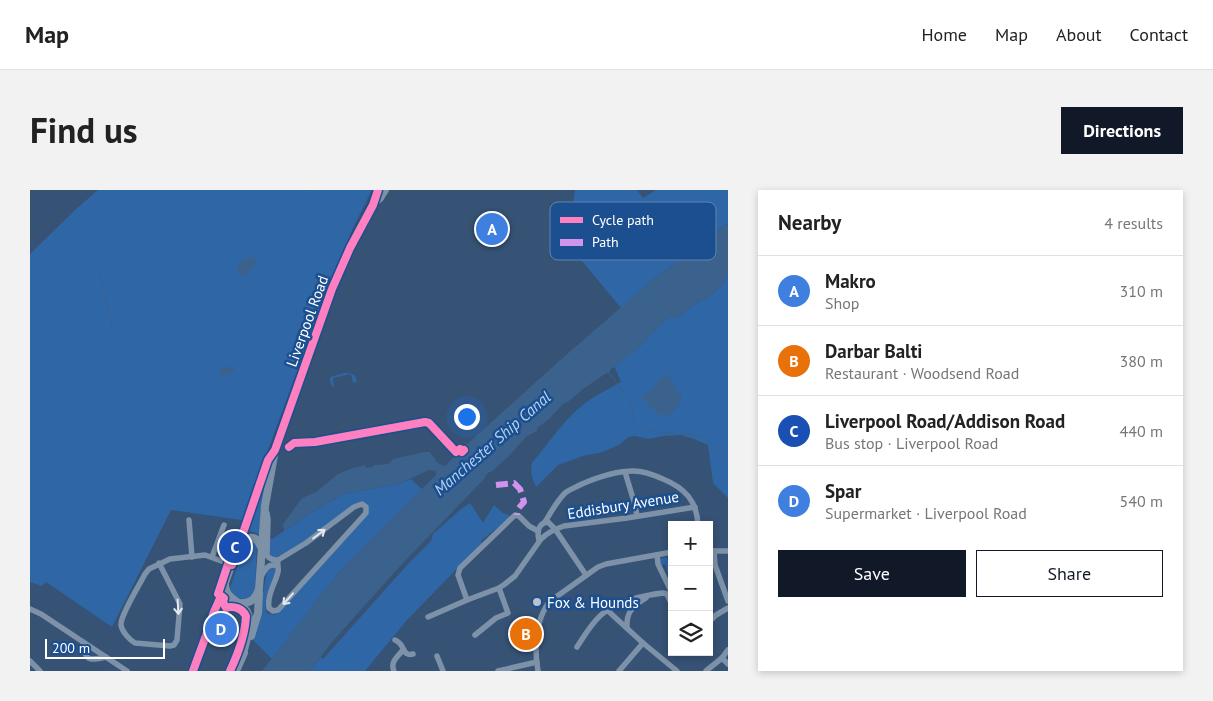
<!DOCTYPE html>
<html lang="en">
<head>
<meta charset="utf-8">
<style>
  body { margin:0; font-family:"PT Sans",sans-serif; background:#f2f2f2; color:#222 }
  .controls { position:absolute; right:15px; bottom:15px; display:grid; overflow:hidden; border-radius:0px; box-shadow:0 2px 8px #0003 }
  .controls button { width:45px; height:45px; display:grid; place-items:center; padding:0; border:0; border-bottom:1px solid #e0e0e0; background:#fff; color:#222; font:25px sans-serif }
  .scale { position:absolute; left:15px; bottom:12px; width:120px; box-sizing:border-box; padding-left:5px; border:2px solid #fff; border-top:0; font-size:14px; line-height:18px; white-space:nowrap; color:#fff; -webkit-text-stroke:4px #1b4f8f; paint-order:stroke }
  .you { position:absolute; left:436px; top:226px; width:18px; height:18px; margin:-12px; border:4px solid #fff; border-radius:50%; background:#1a73e8; box-shadow:0 0 0 8px #1a73e833 }
  .badge { display:grid; place-items:center; width:32px; height:32px; border-radius:50%; background:#111827; color:#fff; font-size:16px; font-weight:700 }
  .pin { position:absolute; translate:-50% -50%; border:2px solid #fff; box-shadow:0 1px 5px #0006 }
  .list { margin:0; padding:0; list-style:none }
  h2 { display:flex; justify-content:space-between; align-items:center; height:65px; margin:0; padding:0 20px; font-size:21px }
  h2 small { font-size:16px; font-weight:400; color:#767676 }
  .list li { display:grid; grid-template-columns:32px 1fr auto; gap:15px; align-items:center; box-sizing:border-box; height:70px; padding:0 20px; border-top:1px solid #e0e0e0 }
  .list b { display:block; font-size:19px; white-space:nowrap }
  .list p { margin:0; font-size:16px; white-space:nowrap; color:#767676 }
  .list em { font-size:16px; font-style:normal; color:#767676 }
  .actions { display:flex; gap:10px; padding:15px 20px }
  .actions a { flex:1; padding:11px 0; border:1px solid #111827; border-radius:0px; text-align:center; font-size:18px; color:#111827 }
  .actions .main { background:#111827; color:#fff }
  .icon { flex:none; width:28px; height:28px; fill:none; stroke:currentColor; stroke-width:2; stroke-linecap:round; stroke-linejoin:round }
  .map { position:relative; flex:none; width:698px; height:481px; overflow:hidden; border-radius:0px }
  header { display:flex; align-items:center; gap:30px; box-sizing:border-box; height:70px; padding:0 25px; background:#fff; border-bottom:1px solid #e0e0e0 }
  header strong { font-size:24px }
  nav { display:flex; gap:28px; margin-inline-start:auto; font-size:18px }
  .intro { display:flex; align-items:center; justify-content:space-between; box-sizing:border-box; height:120px; padding:0 30px }
  h1 { margin:0; font-size:35px }
  .button { padding:12px 22px; border-radius:0px; background:#111827; color:#fff; font-size:18px; font-weight:700 }
  main { display:flex; gap:30px; padding:0 30px }
  aside { flex:1; background:#fff; border-radius:0px; box-shadow:0 2px 8px #0003 }
  .map>svg:first-child { display:block }
  .green { fill:#2f66a5 }
  .water { fill:#3b618d }
  .lines { fill:none; stroke-linecap:round; stroke-linejoin:round }
  .stream { stroke:#3b618d; stroke-width:1 }
  .minor { stroke:#7d92a8; stroke-width:5.5 }
  .major { stroke:#7d8ea7; stroke-width:7 }
  .highway { stroke:#7e92a7; stroke-width:8 }
  .quiet { stroke:#d193ec; stroke-width:6; stroke-dasharray:12 6; stroke-linecap:butt }
  .cycleway-casing { stroke:#1b4f8f; stroke-width:11 }
  .cycleway { stroke:#ff80c0; stroke-width:8 }
  .oneway { stroke:#e5e9ee }
  .poi-dot { fill:#b9c2ce; stroke:#1b4f8f; stroke-width:2 }
  .labels { text-anchor:middle; dominant-baseline:central; stroke-width:5; stroke-linejoin:round; paint-order:stroke }
  .street-label { font-size:15px; fill:#fff; stroke:#1b4f8f }
  .poi-label { font-size:15px; fill:#fff; stroke:#1b4f8f; text-anchor:start }
  .water-label { font-size:16px; font-style:italic; fill:#b5d3f5; stroke:#1b4f8f }
  .key { fill:#1b4f8f; stroke:#5f84b1; stroke-width:1 }
  .key-label { font-size:14px; fill:#fff }
</style>
</head>
<body>
<header>
<strong>Map</strong>
<nav><a>Home</a><a>Map</a><a>About</a><a>Contact</a></nav>
</header>
<div class="intro"><h1>Find us</h1><a class="button">Directions</a></div>
<main>
<div class="map">
<svg width="698" height="481" viewBox="0 0 698 481">
  <rect width="100%" height="100%" fill="#365274"/>
  <g class="green">
    <polygon points="68,0 342,0 323,38 304,81 212,330 141,320 82,437 16,392 12,396 0,392 0,64 47,18"/>
    <polygon points="545,0 607,0 613,8 626,0 698,0 698,34 679,45 644,74 620,92 591,118 538,54 542,20"/>
    <path d="M698,85V308L683,293L678,255L664,249L651,245L634,246L618,249L605,246L598,247L589,255L570,263L556,265L528,275L506,297C502,288 500,282 502,273C518,254 535,228 554,214C565,205 579,199 591,192L584,176L608,158L637,128H647L665,114L681,105L692,95Z"/>
    <path d="M314,183C322,183 326,184 327,192L323,193L321,184L303,188L304,197L302,196L300,192V187Z"/>
    <path d="M381,289L392,299L309,382L242,469L222,449L230,420L237,381L238,378L246,377C246,391 231,409 237,423L244,425L248,423L338,323L334,313L275,352L245,368L239,364V349H242L254,341L282,322L313,304L369,294Z"/>
    <polygon points="236,292 231,346 224,342 218,341 234,293"/>
    <polygon points="440,313 453,333 464,315 473,323 479,325 480,327 467,338 451,351 452,353 377,430 335,481 280,481 291,467 293,469 378,374 401,351 403,344 430,320"/>
    <path d="M221,351L227,354L225,400L221,408C211,410 203,409 200,398L213,361L217,353Z"/>
    <polygon points="640,367 642,374 642,408 635,395 641,392 635,374 628,376 626,369"/>
  </g>
  <g class="water">
    <path d="M698,34V85L692,95L681,105L665,114L647,128H637L608,158L580,180V182L575,184L553,199L539,211L533,214L519,229L507,238V241L496,247L478,267L461,282H459L455,286V288L373,373L302,452L280,481H232L309,382L406,285V281L399,280L369,294L313,304L282,322L254,341L253,334L272,308L286,302L308,284L320,279L335,275L336,278L342,277L345,275L359,274L363,269L394,262H400C404,268 408,275 415,276L435,256L528,172L620,92L644,74L679,45Z"/>
    <path d="M219,67L224,68L227,73L217,84L213,86L210,85L207,80C209,73 213,69 219,67Z"/>
    <polygon points="201,177 205,179 204,182 193,186 190,185 188,182 191,178"/>
    <polygon points="637,184 652,207 648,216 639,226 628,224 611,207 619,201 620,202 625,198 624,196 627,194 626,192"/>
  </g>
  <g class="lines">
    <g class="stream">
      <polyline points="278,0 286,9 297,16"/>
      <polyline points="70,84 83,142"/>
      <polyline points="578,182 600,210 605,235 620,241 638,243 658,244 674,247 696,265 698,269"/>
    </g>
    <g class="minor">
      <polyline points="595,282 605,315 607,326"/>
      <polyline points="237,323 238,330 237,365"/>
      <polyline points="159,330 162,367"/>
      <path d="M515,332C521,322 527,311 535,303C540,299 546,297 552,294C568,287 585,281 604,281C614,281 624,285 633,289C655,298 667,311 668,335"/>
      <path d="M509,350C507,342 508,333 518,332L525,339L556,385"/>
      <path d="M232,359C236,365 240,371 248,370L276,353L324,317L332,314L336,317V323L248,420L243,421L239,418C237,405 245,394 248,382C249,378 247,375 248,370"/>
      <polyline points="679,361 698,361"/>
      <polyline points="684,361 685,375 698,411"/>
      <polyline points="627,365 628,374 642,403"/>
      <polyline points="182,367 194,335"/>
      <path d="M129,373L150,414L147,450L144,455L140,456L105,453C100,450 92,442 91,435C90,426 110,394 115,384L119,379L140,369L175,365L202,375"/>
      <path d="M231,387C234,381 238,372 247,376"/>
      <polyline points="437,410 428,385 430,378 485,325 489,326 499,336 508,341"/>
      <polyline points="0,419 11,424 97,481"/>
      <polyline points="577,420 613,453 647,481"/>
      <path d="M398,427L437,410L469,398L475,394L485,386L511,349C518,342 525,339 534,336L597,328L665,317"/>
      <polyline points="679,432 686,425 698,418"/>
      <path d="M597,437C596,422 603,416 616,408"/>
      <polyline points="445,445 466,428 478,423 469,398"/>
      <path d="M365,450C366,450 371,454 371,455C375,460 374,466 383,464"/>
      <path d="M53,452C55,471 58,471 76,467"/>
      <path d="M547,457C554,446 561,434 571,425C585,412 614,405 633,403L637,404L642,415"/>
      <polyline points="407,466 413,481"/>
      <polyline points="692,468 698,474"/>
      <polyline points="0,471 10,481"/>
      <path d="M364,481C360,472 367,467 373,460"/>
      <polyline points="468,481 507,472"/>
      <path d="M508,481C504,457 505,432 519,412L568,377L576,374L642,362"/>
      <polyline points="589,481 613,453"/>
      <polyline points="676,481 692,468 698,460"/>
    </g>
    <g class="major">
      <path d="M186,425C192,416 197,413 208,413"/>
      <polyline points="163,481 181,432 183,424 195,397"/>
    </g>
    <g class="highway">
      <polyline points="344,13 350,8 355,0"/>
      <path d="M210,353C220,346 226,345 231,357"/>
      <path d="M208,413C220,414 225,410 229,399L235,316L245,260L302,99L320,58L343,15L348,0"/>
      <polyline points="221,446 228,423 229,403"/>
      <path d="M212,467C215,456 222,434 218,424C213,410 195,412 195,393L238,270L244,261"/>
      <polyline points="206,481 214,463"/>
    </g>
    <polyline class="quiet" points="466,295 484,293 490,299 494,312 487,320 487,325"/>
    <g class="cycleway-casing">
      <g id="cycleway">
        <polyline points="259,257 264,253 285,252 395,232 399,233 426,262 430,259 432,262 434,260"/>
        <path d="M198,374L188,404L194,408L193,412L196,418C204,415 213,419 216,426C215,445 208,464 200,481"/>
        <polyline points="202,375 238,270 245,260 302,99 320,58 343,15 348,0"/>
        <polyline points="163,481 181,432 183,424 191,406"/>
      </g>
    </g>
    <use href="#cycleway" class="cycleway"/>
  </g>
  <defs><path id="oneway-shaft" d="M-6 0H5M1.5-3L5.5 0L1.5 3" fill="none" stroke-width="1.6" stroke-linecap="round" stroke-linejoin="round" transform="scale(1.25)"/></defs>
  <g class="oneway">
    <use href="#oneway-shaft" transform="translate(289 344) rotate(-37)"/>
    <use href="#oneway-shaft" transform="translate(258 409) rotate(132)"/>
    <use href="#oneway-shaft" transform="translate(148 417) rotate(87)"/>
  </g>
  <circle class="poi-dot" cx="507" cy="412" r="5"/>
  <g class="labels">
    <g class="street-label">
      <text transform="translate(277 131) rotate(-70)">Liverpool Road</text>
      <text transform="translate(593 315) rotate(-9)">Eddisbury Avenue</text>
    </g>
    <g class="poi-label">
      <text x="517" y="412">Fox &amp; Hounds</text>
    </g>
    <g class="water-label">
      <text transform="translate(462 253) rotate(-41)">Manchester Ship Canal</text>
    </g>
  </g>
  <rect x="520" y="12" width="166" height="58" rx="8" class="key"/>
  <rect x="530" y="27" width="23" height="6" fill="#ff80c0"/>
  <rect x="530" y="49" width="23" height="7" fill="#d193ec"/>
  <g class="key-label">
    <text x="562" y="35">Cycle path</text>
    <text x="562" y="57">Path</text>
  </g>
</svg>
<div class="controls">
<button>+</button>
<button>−</button>
<button><svg class="icon" aria-label="layers" viewBox="0 0 24 24"><path d="M12 4l9 5-9 5-9-5zM3 14l9 5 9-5"/></svg></button>
</div>
<div class="scale">200 m</div>
<div class="you"></div>
<div class="pin badge" style="left:462px;top:39px;background:#3f7fe0">A</div>
<div class="pin badge" style="left:496px;top:444px;background:#e8710a">B</div>
<div class="pin badge" style="left:205px;top:357px;background:#1a4fb4">C</div>
<div class="pin badge" style="left:191px;top:439px;background:#3f7fe0">D</div>
</div>
<aside>
<h2>Nearby<small>4 results</small></h2>
<ul class="list">
<li><span class="badge" style="background:#3f7fe0">A</span><div><b>Makro</b><p>Shop</p></div><em>310 m</em></li>
<li><span class="badge" style="background:#e8710a">B</span><div><b>Darbar Balti</b><p>Restaurant · Woodsend Road</p></div><em>380 m</em></li>
<li><span class="badge" style="background:#1a4fb4">C</span><div><b>Liverpool Road/Addison Road</b><p>Bus stop · Liverpool Road</p></div><em>440 m</em></li>
<li><span class="badge" style="background:#3f7fe0">D</span><div><b>Spar</b><p>Supermarket · Liverpool Road</p></div><em>540 m</em></li>
</ul>
<div class="actions"><a class="main">Save</a><a>Share</a></div>
</aside>
</main>
</body>
</html>
